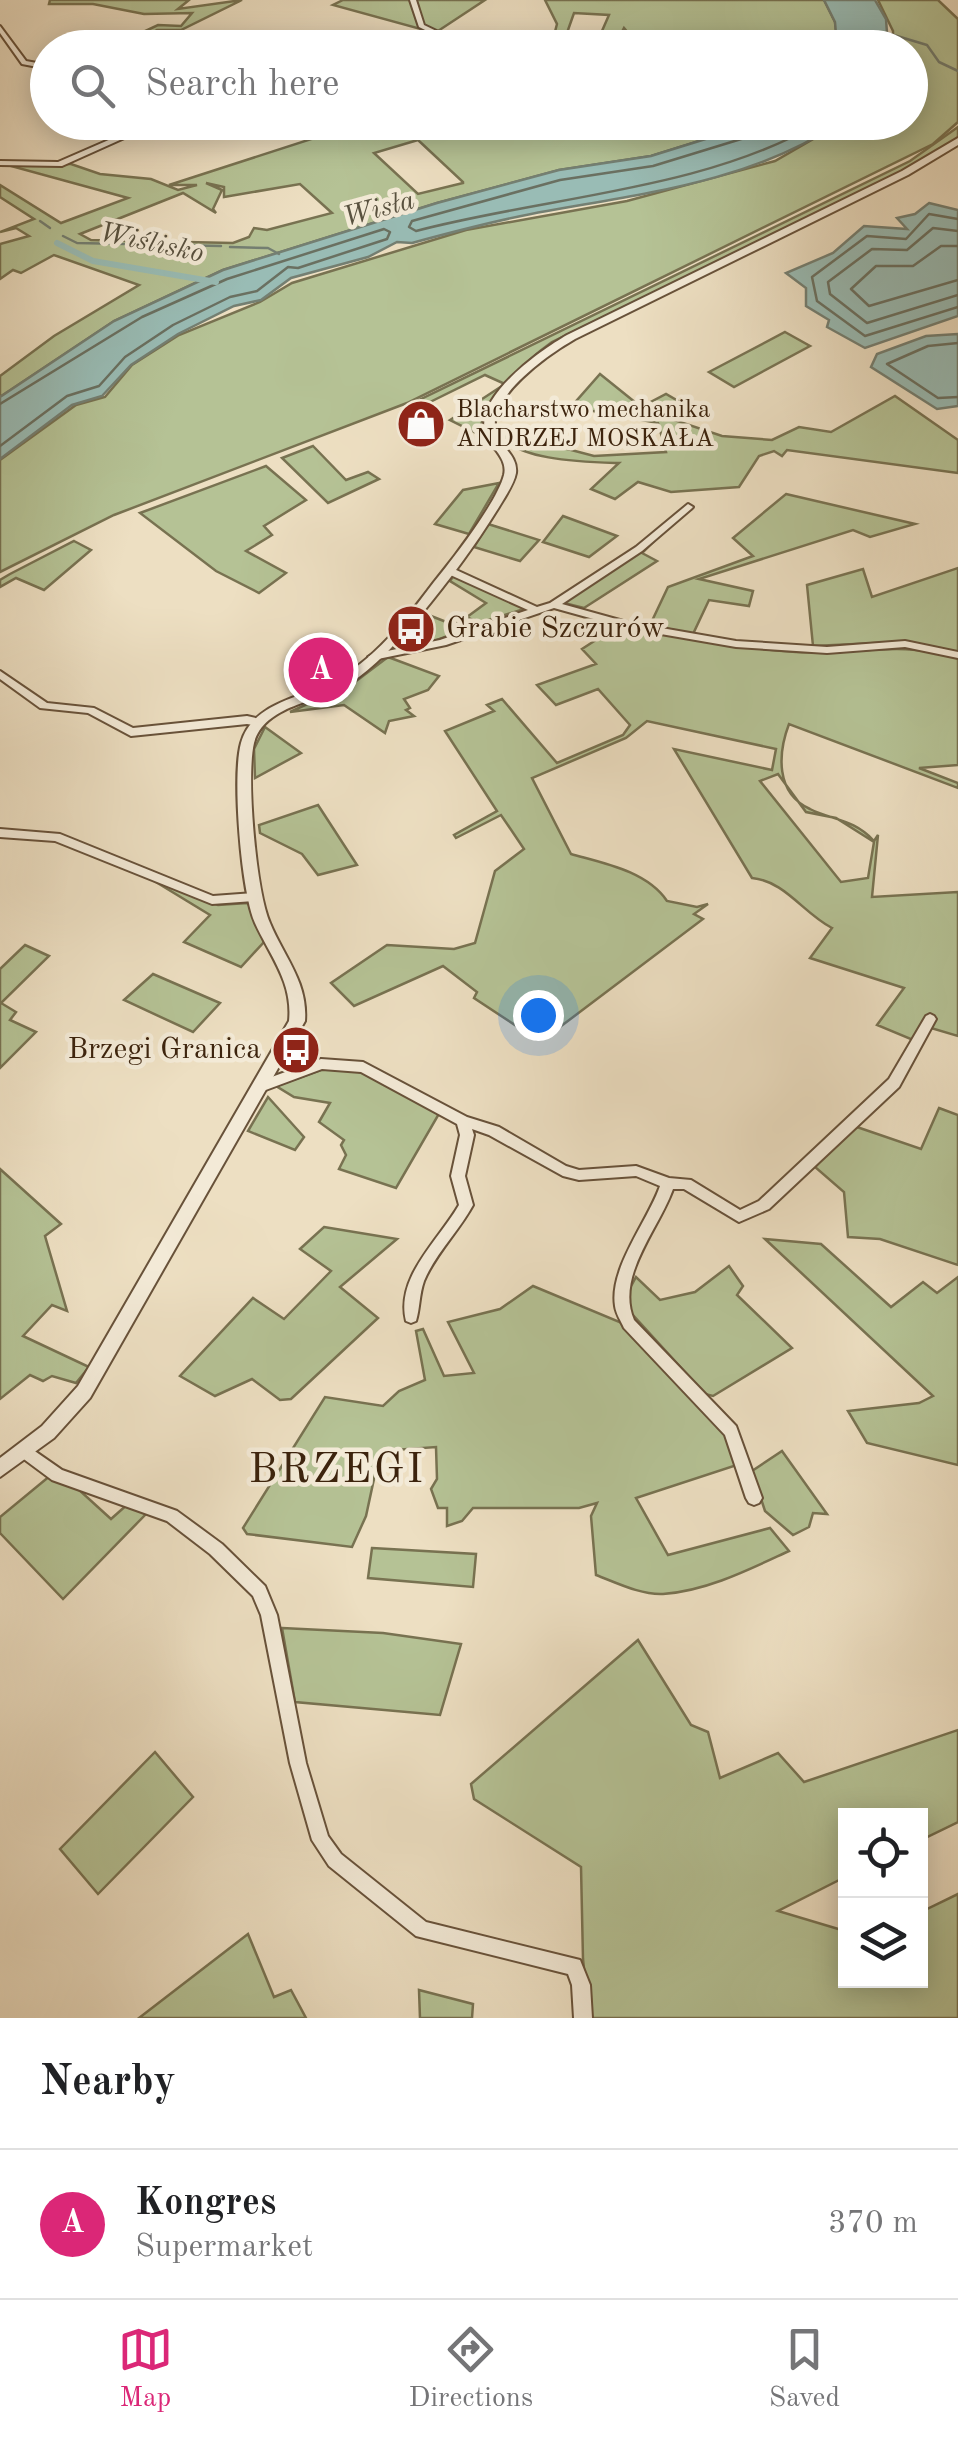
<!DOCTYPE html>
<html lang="en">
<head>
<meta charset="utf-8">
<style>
  body { margin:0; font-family:"Old Standard TT",serif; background:#f2f2f2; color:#202124 }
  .controls { position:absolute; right:30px; bottom:30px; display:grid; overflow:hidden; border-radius:0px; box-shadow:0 5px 25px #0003 }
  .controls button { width:90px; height:90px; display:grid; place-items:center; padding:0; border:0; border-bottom:2px solid #e0e0e0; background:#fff; color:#202124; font:50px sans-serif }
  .you { position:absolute; left:538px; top:1015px; width:35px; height:35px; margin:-25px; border:8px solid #fff; border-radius:50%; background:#1a73e8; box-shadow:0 0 0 15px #1a73e833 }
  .badge { display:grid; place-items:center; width:65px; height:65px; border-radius:50%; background:#db2777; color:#fff; font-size:32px; font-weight:700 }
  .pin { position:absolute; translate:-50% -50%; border:5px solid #fff; box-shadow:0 2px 10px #0006 }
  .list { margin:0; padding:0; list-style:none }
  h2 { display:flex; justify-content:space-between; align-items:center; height:130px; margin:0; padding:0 40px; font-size:42px }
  h2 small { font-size:32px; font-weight:400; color:#757577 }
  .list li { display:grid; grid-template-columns:65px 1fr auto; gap:30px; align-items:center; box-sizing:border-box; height:150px; padding:0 40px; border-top:2px solid #e0e0e0 }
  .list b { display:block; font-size:38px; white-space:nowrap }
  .list p { margin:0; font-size:32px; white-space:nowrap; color:#757577 }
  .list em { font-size:32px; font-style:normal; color:#757577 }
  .icon { flex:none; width:55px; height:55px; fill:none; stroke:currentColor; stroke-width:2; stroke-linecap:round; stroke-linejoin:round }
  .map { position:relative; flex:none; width:958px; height:2018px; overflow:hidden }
  .search { position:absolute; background:#fff; box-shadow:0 5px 25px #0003; left:30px; right:30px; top:30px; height:110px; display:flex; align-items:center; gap:25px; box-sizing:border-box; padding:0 35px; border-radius:55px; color:#757577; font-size:38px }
  .sheet { height:280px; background:#fff }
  nav { display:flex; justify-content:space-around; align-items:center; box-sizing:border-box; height:140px; border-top:2px solid #e0e0e0; background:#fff; font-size:28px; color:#757577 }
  nav a { display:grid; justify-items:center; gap:5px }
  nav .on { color:#db2777 }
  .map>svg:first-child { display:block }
  .green { fill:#b5c295; stroke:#787251; stroke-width:2.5; fill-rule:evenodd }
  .water { fill:#99bcb5; stroke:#747f72; stroke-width:2.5 }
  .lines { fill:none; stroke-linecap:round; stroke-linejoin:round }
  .shore { stroke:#6a7061; stroke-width:2.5 }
  .stream { stroke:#747f72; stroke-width:2.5 }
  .canal { stroke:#99bcb5; stroke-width:6 }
  .minor-casing { stroke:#68523a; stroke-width:4 }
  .tertiary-casing { stroke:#68523a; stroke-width:4 }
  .minor { fill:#f3ead7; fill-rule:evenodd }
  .tertiary { fill:#f3ead7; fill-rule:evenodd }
  .labels { text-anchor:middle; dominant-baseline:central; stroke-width:9; stroke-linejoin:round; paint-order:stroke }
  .far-poi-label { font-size:25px; fill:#3c230d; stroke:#f3ead7; text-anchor:start }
  .far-water-label { font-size:28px; font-style:italic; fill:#58513f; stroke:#f3ead7 }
  .poi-label { font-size:30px; fill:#3c230d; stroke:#f3ead7; text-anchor:start }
  .near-quarter-label { font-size:42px; letter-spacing:2.5px; fill:#3c230d; stroke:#f3ead7 }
</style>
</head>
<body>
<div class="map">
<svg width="958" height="2018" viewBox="0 0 958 2018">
  <rect width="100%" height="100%" fill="#eddfc2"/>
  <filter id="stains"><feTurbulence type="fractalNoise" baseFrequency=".002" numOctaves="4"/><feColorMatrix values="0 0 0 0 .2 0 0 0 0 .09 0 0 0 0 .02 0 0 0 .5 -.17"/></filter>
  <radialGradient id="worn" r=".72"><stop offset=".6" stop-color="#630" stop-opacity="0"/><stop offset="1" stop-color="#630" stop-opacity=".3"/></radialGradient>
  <g class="green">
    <polygon points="50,0 189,0 178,9 242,0 181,30 157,30 128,47 111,47 158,25 181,26 192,13 144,14 93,4 49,4"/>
    <polygon points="343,0 485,0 435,33 333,5"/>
    <polygon points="545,0 824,0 835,22 838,45 640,47 624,28 614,47 595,47 609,15 574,13 562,47 551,47 557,24"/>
    <polygon points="878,0 938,0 958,19 958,122 933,144 407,403 114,515 0,572 0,460 76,405 105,397 132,365 179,335 260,302 292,283 466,230 627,201 775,161 841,123 910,122 910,48 893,47 893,31"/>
    <path d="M311,123H757L651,156L559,170L437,203L223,270L114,321L0,397V376L54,336L139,285L54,255L21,273L13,270L0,279V244L29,236L16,228L0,232L34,219L0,197V185L61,223L128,198L0,163L71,164L100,174L151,179L178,190L197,185H169L330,133ZM418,140L463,182V183L418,194L374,153ZM206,183L224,187V197L300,184L332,213L267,230L254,228L249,237L233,243L91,240L80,234L183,193L216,213L213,209L222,190Z"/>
    <path d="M958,127V138L901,172L552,342C531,357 472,409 482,436L450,420L505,384L485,375L424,405L415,402L910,161Z"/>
    <polygon points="785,332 810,346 734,387 709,372"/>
    <path d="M600,374L641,407L666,394L692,409L674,420L722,436L772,440L799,427L831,432L895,396L958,440V473L787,450L782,456L774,451L759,456L739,487L671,492L638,482L615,499L591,489L619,463C587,462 511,461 499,431L594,456L666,452L658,423L571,407Z"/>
    <polygon points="313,446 346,480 368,472 379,479 328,503 282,458"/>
    <polygon points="266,466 306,500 264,526 272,535 246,551 286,573 259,593 216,571 140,513"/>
    <polygon points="499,483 469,534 435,524 463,490"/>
    <polygon points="786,494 915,524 870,537 853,530 699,579 753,591 749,606 709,600 693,634 650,625 668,587 753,556 733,538"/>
    <polygon points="563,516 617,536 589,557 543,542"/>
    <polygon points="488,524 539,540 520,561 474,547"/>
    <polygon points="658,537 642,553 657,561 584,608 564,603"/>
    <polygon points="74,541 91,550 44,590 16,578 0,587 0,580 10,574"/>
    <polygon points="958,568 958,653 897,642 813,646 807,585 863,569 872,597"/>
    <polygon points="454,575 523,607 524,609 479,623 467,617 486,603 450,581"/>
    <polygon points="426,614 454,625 463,619 472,627 418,647 390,647 418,616"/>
    <path d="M619,625C678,637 736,648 796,652C851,655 904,640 958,658V765L919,768L958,783V788L789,724C778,753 775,793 810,809C832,820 854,819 874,841L878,835L872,897L958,892V1036L921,1025L913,1040L877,1025L904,988L810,958L832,928C803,913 785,881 752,878L674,749L772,770L776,749L647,721L626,738L532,778L571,854C603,863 647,871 667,901L697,907L708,904L694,914L703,919L548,1036L542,1031L536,1039L474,998L477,992L443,966L354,1006L331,983L387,945L454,949L475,943L495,871L524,849L501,815L456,838L454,835L497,811L445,731L494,711L487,705L502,699L557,763L623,735L630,725L598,689L556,705L537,685L596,664L582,649ZM778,774L806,812L836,818L874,842L868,878L841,882L760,781Z"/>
    <polygon points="388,657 439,676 428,690 404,699 410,708 406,710 414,716 389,721 385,733 344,705 290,712 355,682"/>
    <polygon points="265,727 301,753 255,778 254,749"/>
    <polygon points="318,805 357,865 318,875 302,854 260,833 259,825"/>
    <polygon points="146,876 218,905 248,903 264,942 241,967 184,942 210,915"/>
    <polygon points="25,945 49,956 1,1003 16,1012 10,1020 36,1032 0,1068 0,969"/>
    <polygon points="153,974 213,1000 220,1003 193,1032 124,1000"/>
    <polygon points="332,1066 364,1073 440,1112 396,1188 339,1169 346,1155 341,1145 344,1140 319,1122 330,1103 294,1097 276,1086"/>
    <polygon points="268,1097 304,1137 295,1150 248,1131"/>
    <polygon points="939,1108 958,1115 958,1265 880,1239 848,1237 844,1192 815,1167 854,1126 921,1149"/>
    <polygon points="0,1169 61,1224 45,1236 67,1311 52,1305 23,1336 89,1367 76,1383 52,1376 43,1381 30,1375 0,1399"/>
    <polygon points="324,1227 397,1239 340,1287 378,1318 291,1399 280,1400 252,1379 215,1396 180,1376 253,1298 284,1319 331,1271 300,1249"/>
    <polygon points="765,1239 821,1244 891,1307 923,1282 937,1293 958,1277 958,1465 867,1443 848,1411 919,1403 933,1396"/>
    <polygon points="729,1266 743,1286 737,1295 792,1348 713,1396 705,1394 622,1303 636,1277 660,1300 695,1292"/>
    <path d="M533,1286L622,1323L732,1439L740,1464L636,1498L668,1555L770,1528L789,1551C750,1569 707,1591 663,1594C641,1595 617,1583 596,1575L591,1516L597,1503L579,1508H473L462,1521L447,1526V1508H438L431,1489L437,1479L436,1447L380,1451L366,1516L352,1547L247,1534L243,1528L325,1397L383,1406L399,1391L425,1380L416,1331L423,1329L444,1376L474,1373L448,1322L500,1309Z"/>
    <polygon points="782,1451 827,1514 813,1513 809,1527 793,1535 765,1511 752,1471"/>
    <polygon points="51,1475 77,1488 111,1519 129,1503 148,1512 63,1599 0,1533 0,1517"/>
    <polygon points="372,1548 476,1554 473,1587 368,1578"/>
    <polygon points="282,1628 383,1633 461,1644 440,1715 295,1702"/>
    <polygon points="638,1640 691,1725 708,1732 720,1778 778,1753 804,1782 958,1730 958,1822 921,1840 920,1816 846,1816 845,1877 778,1911 845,1931 846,1980 920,1980 921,1912 958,1894 958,2018 589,2018 583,1959 581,1867 474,1799 471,1784"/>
    <polygon points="155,1752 193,1797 98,1894 60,1849"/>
    <polygon points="248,1934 274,1997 291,1990 306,2018 139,2018"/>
    <polygon points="419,1990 473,2004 472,2018 420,2018"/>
  </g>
  <g class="water">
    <polygon points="824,0 875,0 886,19 888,47 837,47 835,22"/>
    <path d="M757,123H839C752,181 647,193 547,211C501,219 456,231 412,243L397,242L368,257L291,278L261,300L234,306L178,334L131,365L102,396L72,405L0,459V397L114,321L223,270L437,203L559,170L651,156Z"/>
    <polygon points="929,203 958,210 958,316 865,348 827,327 829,320 806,306 806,288 786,273 833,253 864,226 907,229 897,218 915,214"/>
    <polygon points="958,334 958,406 937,409 871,367 877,354 926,336"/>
  </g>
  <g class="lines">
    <g class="shore">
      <path d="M758,122L751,136L653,166L560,180L412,221L409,227L416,231C549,196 702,191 821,122"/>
      <polyline points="958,219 929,214 906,239 867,236 812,277 817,301 865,336 958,307"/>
      <polyline points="958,231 933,228 907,250 872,249 828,282 830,294 867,323 958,295"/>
      <polyline points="958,246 941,246 913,266 876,266 851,289 869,306 958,280"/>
      <polyline points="958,343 928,346 887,364 938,398 958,397"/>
      <polyline points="0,404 142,317 227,279 384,229 390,232 387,239 298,268 288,267 257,291 230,297 173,325 125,357 99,386 67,396 0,446"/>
    </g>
    <g class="stream">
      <polyline points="887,33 927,45 939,62 958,71"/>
      <polyline points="40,221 50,228"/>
      <polyline points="63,236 77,243 221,246"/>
      <polyline points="230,247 268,248 279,254"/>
    </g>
    <polyline class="canal" points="57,243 93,261 216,282"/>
    <g class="minor-casing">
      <g id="minor">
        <polygon points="410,0 416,0 424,25 472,48 462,48 419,27"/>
        <polygon points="0,26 26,61 48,65 48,69 22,64 0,33"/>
        <polygon points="150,122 160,122 62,166 0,165 0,161 58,162"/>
        <polygon points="262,122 271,122 283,130 276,132"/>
        <polygon points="688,504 693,507 691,509 642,551 562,604 627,622 736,641 827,647 905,641 958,652 958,658 905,647 827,653 736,647 626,628 554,608 446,645 373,660 368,657 373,654 440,640 528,610 446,573 446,569 454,569 537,607 550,603 636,547"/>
        <polygon points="0,671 47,703 94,708 133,728 247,716 264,720 265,722 260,726 247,724 131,736 88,713 40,708 0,679"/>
        <polygon points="0,829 60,834 213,896 254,893 260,897 254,901 212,904 55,841 0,837"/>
        <path d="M930,1014L934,1016L936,1019L899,1087L769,1209L739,1222L684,1189H673C659,1229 615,1276 634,1320L736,1426L762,1498L759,1503L754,1505L749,1503L746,1498L725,1435L624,1328C621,1321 616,1314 615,1306C609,1268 648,1221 660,1186L636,1176L579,1180L563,1176L489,1135L472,1129L474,1135L465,1176L473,1205C459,1231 435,1254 424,1281C419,1295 420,1308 416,1321L411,1323L406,1321C395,1277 439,1240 459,1205L451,1176L460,1135L457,1124L361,1072L322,1069L263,1091L258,1090L257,1086L258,1082L321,1059L363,1062L467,1117L499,1127L566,1166L579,1170L636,1166L669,1178L691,1180L740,1210L759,1201L889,1079L926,1016Z"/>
        <polygon points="26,1445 62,1470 177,1511 222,1544 265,1586 277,1615 306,1763 328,1836 341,1854 426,1922 580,1960 590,1985 592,2018 574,2018 572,1985 568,1974 416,1936 329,1866 312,1840 290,1763 261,1615 253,1596 210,1554 167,1521 52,1480 21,1457 18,1452 21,1447"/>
      </g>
    </g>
    <g class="tertiary-casing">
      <path id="tertiary" d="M958,138V145L908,175L575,339C549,354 485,398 496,433C501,447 518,456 516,473C514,484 505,497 499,507C475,546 448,582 419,617C398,641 375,668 347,685C319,702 264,705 254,743C246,777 256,891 270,923C284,957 308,982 305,1021L90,1398L54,1438L0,1477V1458L42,1426L78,1386L289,1021C293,982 270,956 255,923C241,891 232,776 241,743C252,703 300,698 332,682C373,662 407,618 434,582C453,559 497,502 504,475C508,458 491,448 486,434C472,398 541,350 567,335L902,171Z"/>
    </g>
    <use href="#minor" class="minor"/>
    <use href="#tertiary" class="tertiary"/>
  </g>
  <defs>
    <g id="shop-disc" transform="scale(2.5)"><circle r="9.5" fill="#8f2418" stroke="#f3ead7"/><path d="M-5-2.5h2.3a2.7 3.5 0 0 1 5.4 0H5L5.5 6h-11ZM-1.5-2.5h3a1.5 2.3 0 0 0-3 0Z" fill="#fff"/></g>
    <g id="bus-disc" transform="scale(2.5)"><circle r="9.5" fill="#8f2418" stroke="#f3ead7"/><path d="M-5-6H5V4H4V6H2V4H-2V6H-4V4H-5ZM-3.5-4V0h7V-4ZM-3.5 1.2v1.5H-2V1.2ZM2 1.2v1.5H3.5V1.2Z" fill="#fff"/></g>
  </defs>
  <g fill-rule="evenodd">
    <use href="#shop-disc" x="421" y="424"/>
    <use href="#bus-disc" x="411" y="629"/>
    <use href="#bus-disc" x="296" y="1050"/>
  </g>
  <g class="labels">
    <g class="far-poi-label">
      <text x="456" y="410">Blacharstwo mechanika<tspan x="456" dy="29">ANDRZEJ MOSKAŁA</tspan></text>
    </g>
    <g class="far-water-label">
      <text transform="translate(379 210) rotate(-15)">Wisła</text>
      <text transform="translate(151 244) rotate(12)">Wiślisko</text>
    </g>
    <g class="poi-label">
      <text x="446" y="629">Grabie Szczurów</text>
      <text x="261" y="1050" text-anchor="end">Brzegi Granica</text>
    </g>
    <g class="near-quarter-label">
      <text x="337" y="1471">BRZEGI</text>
    </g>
  </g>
  <rect width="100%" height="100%" filter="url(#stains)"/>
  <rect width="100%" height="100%" fill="url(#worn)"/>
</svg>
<div class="controls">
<button><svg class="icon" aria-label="locate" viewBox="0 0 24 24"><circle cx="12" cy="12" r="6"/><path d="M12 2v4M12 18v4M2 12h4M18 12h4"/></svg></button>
<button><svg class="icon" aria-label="layers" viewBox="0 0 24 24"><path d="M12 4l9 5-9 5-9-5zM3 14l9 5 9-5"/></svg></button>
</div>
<div class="you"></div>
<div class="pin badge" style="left:321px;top:670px">A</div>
<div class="search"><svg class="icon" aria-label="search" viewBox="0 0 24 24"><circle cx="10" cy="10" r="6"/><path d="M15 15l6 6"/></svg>Search here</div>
</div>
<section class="sheet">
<h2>Nearby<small></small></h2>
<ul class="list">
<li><span class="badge">A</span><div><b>Kongres</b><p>Supermarket</p></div><em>370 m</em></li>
</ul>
</section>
<nav>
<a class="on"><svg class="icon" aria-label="map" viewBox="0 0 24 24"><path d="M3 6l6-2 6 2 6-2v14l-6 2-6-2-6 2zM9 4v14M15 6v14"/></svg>Map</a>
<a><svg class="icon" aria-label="directions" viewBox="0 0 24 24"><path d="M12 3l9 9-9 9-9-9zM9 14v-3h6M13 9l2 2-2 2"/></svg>Directions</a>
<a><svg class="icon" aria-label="saved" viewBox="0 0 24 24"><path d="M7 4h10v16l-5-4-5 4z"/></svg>Saved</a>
</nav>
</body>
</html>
